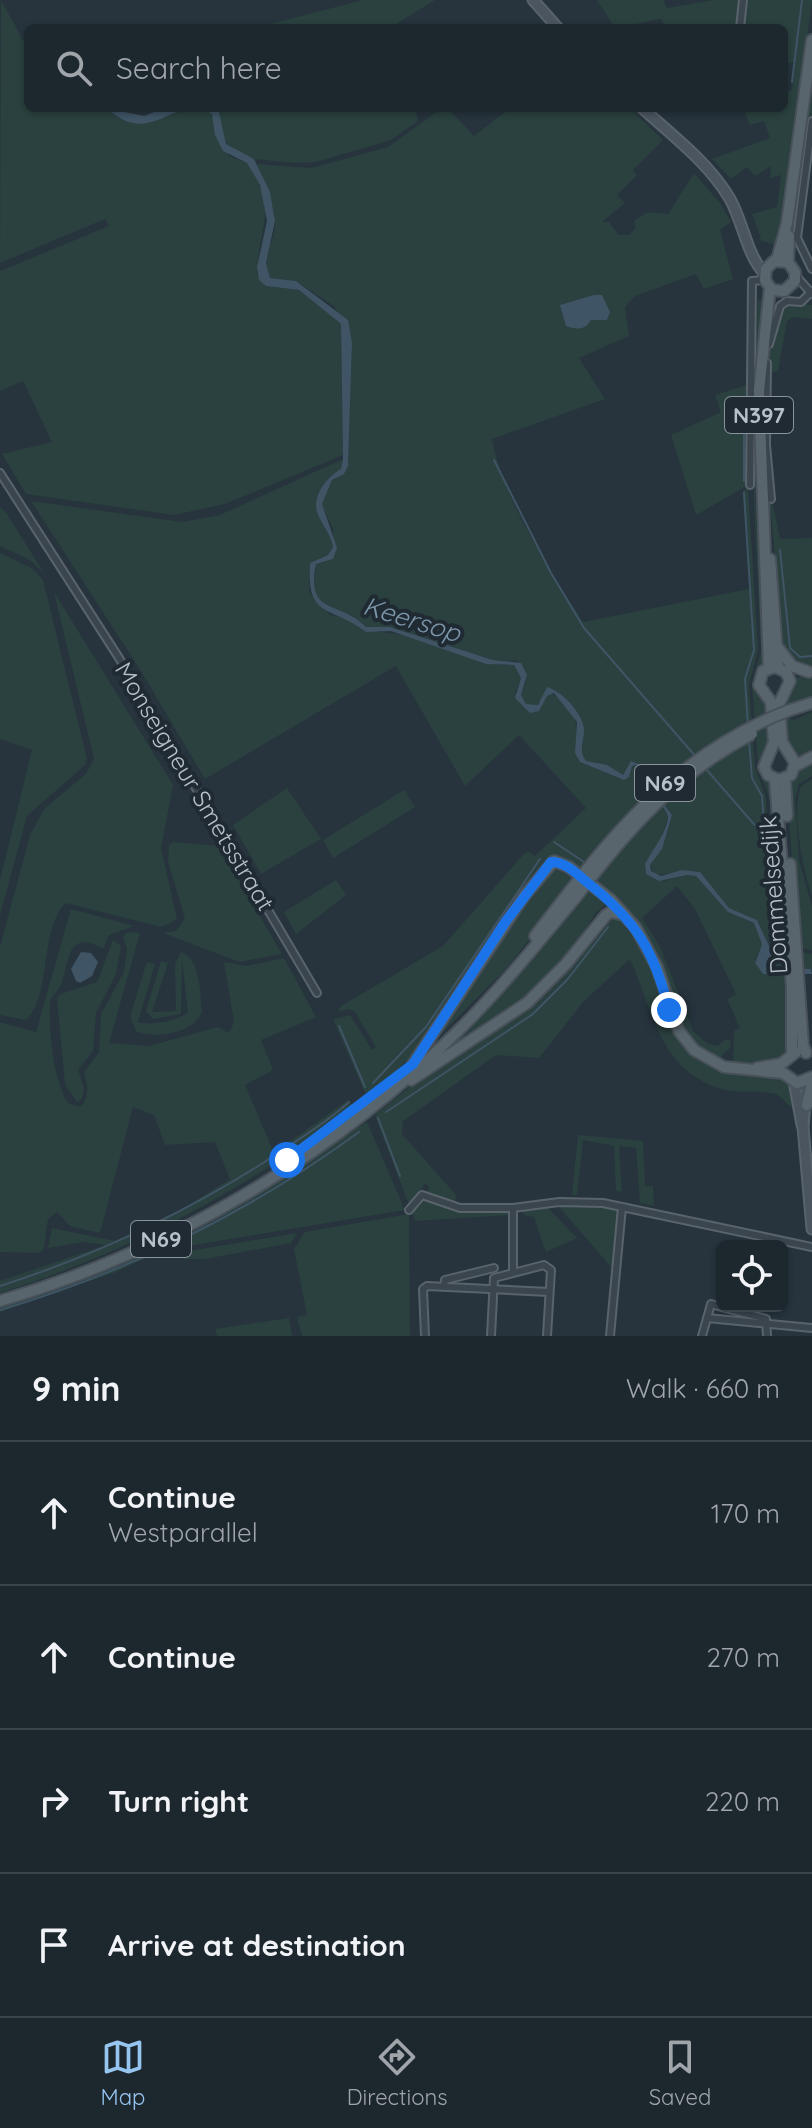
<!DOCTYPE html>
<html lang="en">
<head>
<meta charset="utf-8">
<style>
  body { margin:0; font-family:Quicksand,sans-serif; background:#2a333a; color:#f1f3f6 }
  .controls { position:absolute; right:24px; bottom:24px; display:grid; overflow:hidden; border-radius:12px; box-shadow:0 2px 6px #0004 }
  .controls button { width:72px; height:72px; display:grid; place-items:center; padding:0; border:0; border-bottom:2px solid #3b444a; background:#1d272e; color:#f1f3f6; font:40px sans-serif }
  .stop { position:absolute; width:24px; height:24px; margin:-18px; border:6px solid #1a73e8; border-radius:50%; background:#fff }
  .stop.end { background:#1a73e8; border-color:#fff; box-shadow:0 2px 8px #0008 }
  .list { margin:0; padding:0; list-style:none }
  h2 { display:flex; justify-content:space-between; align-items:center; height:104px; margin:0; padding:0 32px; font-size:34px }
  h2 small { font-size:26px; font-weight:400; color:#a0a5aa }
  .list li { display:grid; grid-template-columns:52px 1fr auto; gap:24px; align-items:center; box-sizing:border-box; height:144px; padding:0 32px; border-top:2px solid #3b444a }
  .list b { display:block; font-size:30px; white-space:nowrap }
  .list p { margin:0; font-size:26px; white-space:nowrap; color:#a0a5aa }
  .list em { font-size:26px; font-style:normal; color:#a0a5aa }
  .icon { flex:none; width:44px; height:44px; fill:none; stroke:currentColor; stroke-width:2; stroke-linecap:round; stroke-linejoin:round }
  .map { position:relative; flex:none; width:812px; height:1336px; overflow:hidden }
  .search { position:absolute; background:#1d272e; box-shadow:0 2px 6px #0004; left:24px; right:24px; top:24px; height:88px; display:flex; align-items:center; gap:20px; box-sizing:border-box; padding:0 28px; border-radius:12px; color:#a0a5aa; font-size:30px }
  .sheet { height:680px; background:#1d272e }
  nav { display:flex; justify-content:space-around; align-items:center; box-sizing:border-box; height:112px; border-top:2px solid #3b444a; background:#1d272e; font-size:22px; color:#a0a5aa }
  nav a { display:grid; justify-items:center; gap:4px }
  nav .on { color:#96c5ef }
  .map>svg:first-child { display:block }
  .green { fill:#2a413f }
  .water { fill:#3f5465 }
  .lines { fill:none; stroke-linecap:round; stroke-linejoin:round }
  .stream { stroke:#3f5465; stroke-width:2 }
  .street-casing { stroke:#59636b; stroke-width:10 }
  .secondary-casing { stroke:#59636b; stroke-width:13 }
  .primary-casing { stroke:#48515a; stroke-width:14 }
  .street { stroke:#3b454e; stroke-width:6 }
  .secondary { stroke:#4a5560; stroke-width:9 }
  .primary { stroke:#59656d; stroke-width:10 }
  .primary-bridge-casing { stroke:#48515a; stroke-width:14; stroke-linecap:butt }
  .primary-bridge { stroke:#59656d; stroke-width:10 }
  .route { stroke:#1a73e8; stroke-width:10 }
  .labels { text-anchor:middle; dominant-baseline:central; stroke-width:8; stroke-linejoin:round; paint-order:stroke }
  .shield { fill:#202a33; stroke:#8a939b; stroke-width:2 }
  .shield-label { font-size:22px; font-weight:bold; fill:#b8c0c8 }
  .street-label { font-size:24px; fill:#b8c0c8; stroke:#202a33 }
  .water-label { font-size:26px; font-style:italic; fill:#7b95a9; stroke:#202a33 }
</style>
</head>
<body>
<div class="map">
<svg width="812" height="1336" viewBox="0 0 812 1336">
  <rect width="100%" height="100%" fill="#27343d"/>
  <g class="green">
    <path d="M1,0L28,49V108H105L121,119L155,120L188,109L203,108L212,114L229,156L247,163C280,210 258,227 257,274L266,286L299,290L341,324L343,455L225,504L174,515L26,494L2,454L52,442L23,381L0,391V271L109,226L105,219L0,263Z"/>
    <polygon points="363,0 435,0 390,28 255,28"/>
    <polygon points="597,0 663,0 667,8 713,0 741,0 737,28 666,28 661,19 615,28"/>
    <polygon points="748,0 812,0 780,246 759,240 761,238 752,214 777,207 781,175 770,178 771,166 755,176 747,167 731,179 712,159 770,138 764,121 750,125 744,110 784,108 784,93 792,90 796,61 784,65 784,28 744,28"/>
    <polygon points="812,77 812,114 794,236 799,248 790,248"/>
    <polygon points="218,108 415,108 418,121 391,140 316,162 294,163 254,159 231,149 223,138"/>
    <path d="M442,108H448L474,136L510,108H630L663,140L633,170L637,175L617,195L625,203L602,222H609L619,235H629L636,228L634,221L648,212L668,214L694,173L721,204L731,222L720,230L733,279L704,289L696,274L635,296L625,307L629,336L579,358L605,399L492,439C503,500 550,570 583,622L749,589L743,491L748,488L758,649L749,685L755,766L766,798L772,943L777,949L812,954V969L770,967L771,948L757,920L729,908L697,871L654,875L650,865L663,845L672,815L650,786L646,767L632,761L623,775L586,761C576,747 586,737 582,722C579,708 562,696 551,688L535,707L526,704L521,695L526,682L518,661L493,660L390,627H366L351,615L329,608L313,592L316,564L333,559V529L321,504L332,480L344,474L348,466L352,343L334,306L296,281L270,278C260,259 276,241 275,221C274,201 264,182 257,164L312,168L388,147Z"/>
    <path d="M758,299L766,302C741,406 760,550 766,658L755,682C772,714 776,728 761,761L772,783L784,944L802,942L794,888L787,788L800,767L812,758V776L799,784L795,797L799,860L812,906V950L776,944L770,800L758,766L752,684L761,652L751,436Z"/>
    <path d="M788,302L812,305V319L793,317L787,321L778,371L770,373L768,385C769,360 768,319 788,302Z"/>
    <path d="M776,306L765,379L768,500L773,506L780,539L812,538V668L794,664L783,648L771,512L767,503C765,437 756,370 776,306Z"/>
    <polygon points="750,384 748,481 743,488 696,515 671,435 721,412 715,395"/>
    <path d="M343,459L341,469C328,476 312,495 317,512C321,524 331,534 333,547L328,555L310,563L309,592L330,615L351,619L363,630L413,636L499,665H514L521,678L515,693L530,713L550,693C587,710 572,735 580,762L621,779L633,765L642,769L646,786L666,810L668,818L658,845L645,864L646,874L664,881L687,875L696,876L728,912L755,924L762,944L755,960L763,974H788L791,1050C776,1066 754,1065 733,1065L734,1031L740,1028L727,999L736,994L695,909L677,886L642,918L661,949L693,1031L707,1043L717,1046L725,1040H731L730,1048L720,1058C673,1053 670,969 646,936C628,912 587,869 559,857L555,858C523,902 409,1083 365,1093L333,1019L350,1015L372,1050L376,1047L355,1012L348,1009L338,1012L341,1006L443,946L522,856L528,851L535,856L586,808L519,735L465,786L396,666L205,779L139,668L31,501L182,522L220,515Z"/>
    <polygon points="0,507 7,514 44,573 30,560 0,546"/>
    <polygon points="0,553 33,569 43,580 87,759 85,765 27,816 0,915 0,880 32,750 0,739"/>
    <path d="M54,592L173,785L161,848L177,919L162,927L66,903C39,927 52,1001 25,1020L0,1015V947L30,835L45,808L86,774L94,759Z"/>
    <path d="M812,675V700L786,706L792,721L812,712V754L798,758C779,734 781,705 793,678Z"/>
    <path d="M812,779V896C803,871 791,811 801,786Z"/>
    <polygon points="287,788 321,839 261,874 233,825"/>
    <polygon points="404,790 415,807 333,858 323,840"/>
    <polygon points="173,842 219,846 282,954 239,962 163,933 176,931 185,918 168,862 169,845"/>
    <polygon points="555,866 568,872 606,904 595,913 577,946 527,999 412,1078 584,896 569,884 553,911 504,971 422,1053 508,923"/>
    <polygon points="336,880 346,895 296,934 284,912"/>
    <path d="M71,909L134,926L109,935L103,949C63,925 70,971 59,988C55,995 51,995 50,1004C49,1033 53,1079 68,1103L80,1107C91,1095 87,1086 84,1072L99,1052L101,1014L124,972L127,950L123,936L128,932L140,933L109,1043L149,1046L218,1027L229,1033L234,1022L224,962L247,966L284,958L316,1017L261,1040L273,1070L245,1085L274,1153L348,1100L353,1106C326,1131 294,1150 264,1170C180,1223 95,1263 0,1293V1281L106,1245L83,1242L48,1248L52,1228L115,1241L184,1208L230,1179L215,1142L165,1145L154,1115L133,1107L100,1233L70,1226L57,1212L48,1219L44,1248L40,1253L0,1252V1022L36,1032Z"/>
    <path d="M613,916C658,933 656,1011 683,1045C720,1089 756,1061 790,1084L796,1110C787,1106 781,1094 772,1093C755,1090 739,1094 722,1089C659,1071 653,1010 630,959L584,1001L539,1058L496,1055L403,1121L402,1134L456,1195L455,1205L427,1195L429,1186L425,1184L409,1205L375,1116L377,1113L435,1067L519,1013L604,920Z"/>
    <polygon points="113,940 121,946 116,974 96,1013 93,1051 78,1070 84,1088 82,1099 77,1102 65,1084 57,999 61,994 97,982"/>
    <path d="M181,952C201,958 200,994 202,1012C194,1033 155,1040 136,1031L130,1016L147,962L155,964L138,1022C153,1026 175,1021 188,1013L182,959L181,1014L153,1019L146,1011L161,961L168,963L152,1012L176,1011L175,963Z"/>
    <polygon points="367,1122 405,1210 176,1248 175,1252 160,1252 116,1272 0,1312 0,1303 95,1270 324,1149"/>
    <polygon points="578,1135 643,1141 645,1186 653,1186 654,1206 640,1203 636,1148 619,1146 622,1192 616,1191 614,1146 583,1140 577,1195 572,1195"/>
    <polygon points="425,1200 458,1210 507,1209 511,1215 415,1221 412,1213"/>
    <polygon points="594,1205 617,1211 612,1268 559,1207"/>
    <polygon points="546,1206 577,1238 546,1252 534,1217 524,1215 520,1208"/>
    <polygon points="409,1214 410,1336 302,1336 297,1317 307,1315 294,1249 305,1232"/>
    <polygon points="297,1233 291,1243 205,1259 184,1259 183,1252"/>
    <polygon points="289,1318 292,1336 217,1336 215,1329"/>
  </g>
  <g class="water">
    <path d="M105,108L144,116L165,108H218L226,144L254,159L270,192L275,221L266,263L270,278L296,281L348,320L352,343L348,466L344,474L332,480L322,504L337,548L333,559L316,564C305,616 340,600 366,627H390L493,660L521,663L527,675L521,695L526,704L538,705L547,687C562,691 584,714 584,730C584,743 578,749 586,761L607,765L623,775L631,761L646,767L650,786L672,815L662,849L650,865L651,871L661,876L682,870L700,872L729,908L757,920L772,952L770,967L811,969L812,974H763L755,963L762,944L754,923L728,912L696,876L687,875L659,881L646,874L645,864C652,851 666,833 668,818C669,809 646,792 645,772L637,765L632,766L629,777L624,780L580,762L575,753L577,722L554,693L547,696L539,711L530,713L515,698L521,678L514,665L486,664L391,631L366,632C331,605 306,620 310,563L328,555L333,547C331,534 321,524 317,512C312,495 328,476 341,469L343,459L341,324L299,290L266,286L259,280L257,267L267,221L260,185L247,163L223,151L215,135L212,114C186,95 160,129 133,123C122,121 114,114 105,108Z"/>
    <path d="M594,295H602L610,312L607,320H591C586,330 576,330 566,326L560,305Z"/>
    <polygon points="81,952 91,953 98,962 92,976 80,983 76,981 71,969"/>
  </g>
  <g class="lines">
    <g class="stream">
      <polyline points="792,82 802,0"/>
      <polyline points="744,429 744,481"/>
      <polyline points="494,460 551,573 584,628 697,758"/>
      <polyline points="744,493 754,650 745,679 748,726"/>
      <polyline points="780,550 790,648 800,657 812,656"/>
      <polyline points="706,769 765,837 762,796 752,778 749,740"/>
      <polyline points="554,842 584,862"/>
      <polyline points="339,1026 365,1087"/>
      <polyline points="373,1083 426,1027 540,859"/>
      <polyline points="386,1112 533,1014 567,980 608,927"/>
      <polyline points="378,1118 400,1176"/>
      <path d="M0,1286C100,1254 192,1210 280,1152C303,1136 329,1121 349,1102"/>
      <path d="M0,1310C128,1272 251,1211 359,1132"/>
    </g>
    <g class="street-casing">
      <g id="street">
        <polyline points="740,28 743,0"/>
        <polyline points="812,121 797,238 812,269"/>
        <polyline points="796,276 812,294"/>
        <polyline points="769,344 780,306 787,301 801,302 812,291"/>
        <polyline points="767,363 766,445 771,499"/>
        <polyline points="0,473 119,658 317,993"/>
        <polyline points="750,485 752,281 765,280"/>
        <polyline points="513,1208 513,1272"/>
        <polyline points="409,1210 422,1195 460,1208 513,1208 559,1202 603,1203 812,1247"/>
        <polyline points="444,1286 445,1280 494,1268"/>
        <polyline points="707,1318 812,1328"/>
        <polyline points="425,1336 423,1289 427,1286 549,1292"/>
        <polyline points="491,1336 494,1278 544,1265 551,1270 547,1336"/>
        <polyline points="610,1336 622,1207"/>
        <polyline points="702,1336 711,1304 766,1319 767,1336"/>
      </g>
    </g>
    <g class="secondary-casing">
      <g id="secondary">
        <polyline points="533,0 558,28"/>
        <path d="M642,108C673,136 709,163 730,199C743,222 747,255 764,273"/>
        <polyline points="794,1081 802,1125"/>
        <polyline points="807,1081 803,1127 812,1229"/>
      </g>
    </g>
    <g class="primary-casing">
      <g id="primary">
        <polyline points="777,260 787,223 812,40"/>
        <polyline points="788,262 774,261 766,269 765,280 772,290 784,291 795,281 795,272 788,262 789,236"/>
        <polyline points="770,559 778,667"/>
        <polyline points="779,649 792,666 809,672"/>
        <polygon points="775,667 786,672 790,681 779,704 782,742 795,763 791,775 779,780 768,775 764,767 774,742 771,702 759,685 763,671"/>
        <polyline points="769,668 759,391 770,288"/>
        <polyline points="790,710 812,703"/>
        <polyline points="795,766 812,757"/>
        <polyline points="785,779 787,816"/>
        <polyline points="775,780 792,987 792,1054"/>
        <polyline points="790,864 803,1045 806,1053"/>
        <polyline points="535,936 569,892"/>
        <polyline points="413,1064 524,896 554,861 569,867 611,900 636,928 657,967 679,1031 694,1050 724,1067 783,1073 797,1083 812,1077"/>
        <polyline points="757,1068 781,1064 796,1052"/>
        <polyline points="411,1080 527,1003 566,964 606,915 611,912 624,915"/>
        <polyline points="807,1105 812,1085"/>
        <polyline points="349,1116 377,1094"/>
        <path d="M0,1301C174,1250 337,1153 464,1025C504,985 540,940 576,897"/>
      </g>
    </g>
    <use href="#street" class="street"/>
    <use href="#secondary" class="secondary"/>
    <use href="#primary" class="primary"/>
    <g class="primary-bridge-casing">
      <g id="primary-bridge">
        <path d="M569,892C630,812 695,746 790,710"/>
        <path d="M576,897C626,831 677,773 752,734"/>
      </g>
    </g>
    <use href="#primary-bridge" class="primary-bridge"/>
  </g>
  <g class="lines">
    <path class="route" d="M287,1160L413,1064L506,921L551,862C566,862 577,874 588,883C636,921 654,950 669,1010"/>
  </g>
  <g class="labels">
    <g class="shield">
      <rect x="725" y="397" width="68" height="36" rx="6"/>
      <rect x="635" y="765" width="60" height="36" rx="6"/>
      <rect x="131" y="1221" width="60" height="36" rx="6"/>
    </g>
    <g class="shield-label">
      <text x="759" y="415">N397</text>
      <text x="665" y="783">N69</text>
      <text x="161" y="1239">N69</text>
    </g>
    <g class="street-label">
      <text transform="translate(195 786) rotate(59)">Monseigneur Smetsstraat</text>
      <text transform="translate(773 895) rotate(-94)">Dommelsedijk</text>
    </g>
    <g class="water-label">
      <text transform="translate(412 619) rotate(17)">Keersop</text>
    </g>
  </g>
</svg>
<div class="controls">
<button><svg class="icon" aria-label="locate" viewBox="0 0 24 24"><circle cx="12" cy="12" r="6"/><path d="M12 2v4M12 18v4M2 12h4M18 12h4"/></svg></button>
</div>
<div class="stop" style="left:287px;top:1160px"></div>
<div class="stop end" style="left:669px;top:1010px"></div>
<div class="search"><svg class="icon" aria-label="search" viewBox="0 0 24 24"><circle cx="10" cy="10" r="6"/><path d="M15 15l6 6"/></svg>Search here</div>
</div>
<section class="sheet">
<h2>9 min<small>Walk · 660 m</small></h2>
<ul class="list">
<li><svg class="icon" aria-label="ahead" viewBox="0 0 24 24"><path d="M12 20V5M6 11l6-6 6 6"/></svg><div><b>Continue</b><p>Westparallel</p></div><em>170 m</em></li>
<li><svg class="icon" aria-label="ahead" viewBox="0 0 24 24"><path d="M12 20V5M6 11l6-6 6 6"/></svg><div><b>Continue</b></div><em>270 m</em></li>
<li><svg class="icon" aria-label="right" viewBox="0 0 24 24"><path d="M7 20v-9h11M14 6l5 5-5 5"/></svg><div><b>Turn right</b></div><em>220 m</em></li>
<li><svg class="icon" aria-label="arrive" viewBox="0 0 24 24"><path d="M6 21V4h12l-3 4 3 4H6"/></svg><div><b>Arrive at destination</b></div></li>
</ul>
</section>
<nav>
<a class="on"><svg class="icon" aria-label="map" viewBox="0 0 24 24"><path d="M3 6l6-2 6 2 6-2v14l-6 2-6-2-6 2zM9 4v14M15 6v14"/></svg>Map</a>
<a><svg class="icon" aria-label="directions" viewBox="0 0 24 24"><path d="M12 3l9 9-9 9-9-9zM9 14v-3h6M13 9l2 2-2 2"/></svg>Directions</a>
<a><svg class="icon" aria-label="saved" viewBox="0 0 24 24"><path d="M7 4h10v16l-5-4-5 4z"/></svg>Saved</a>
</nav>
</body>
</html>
